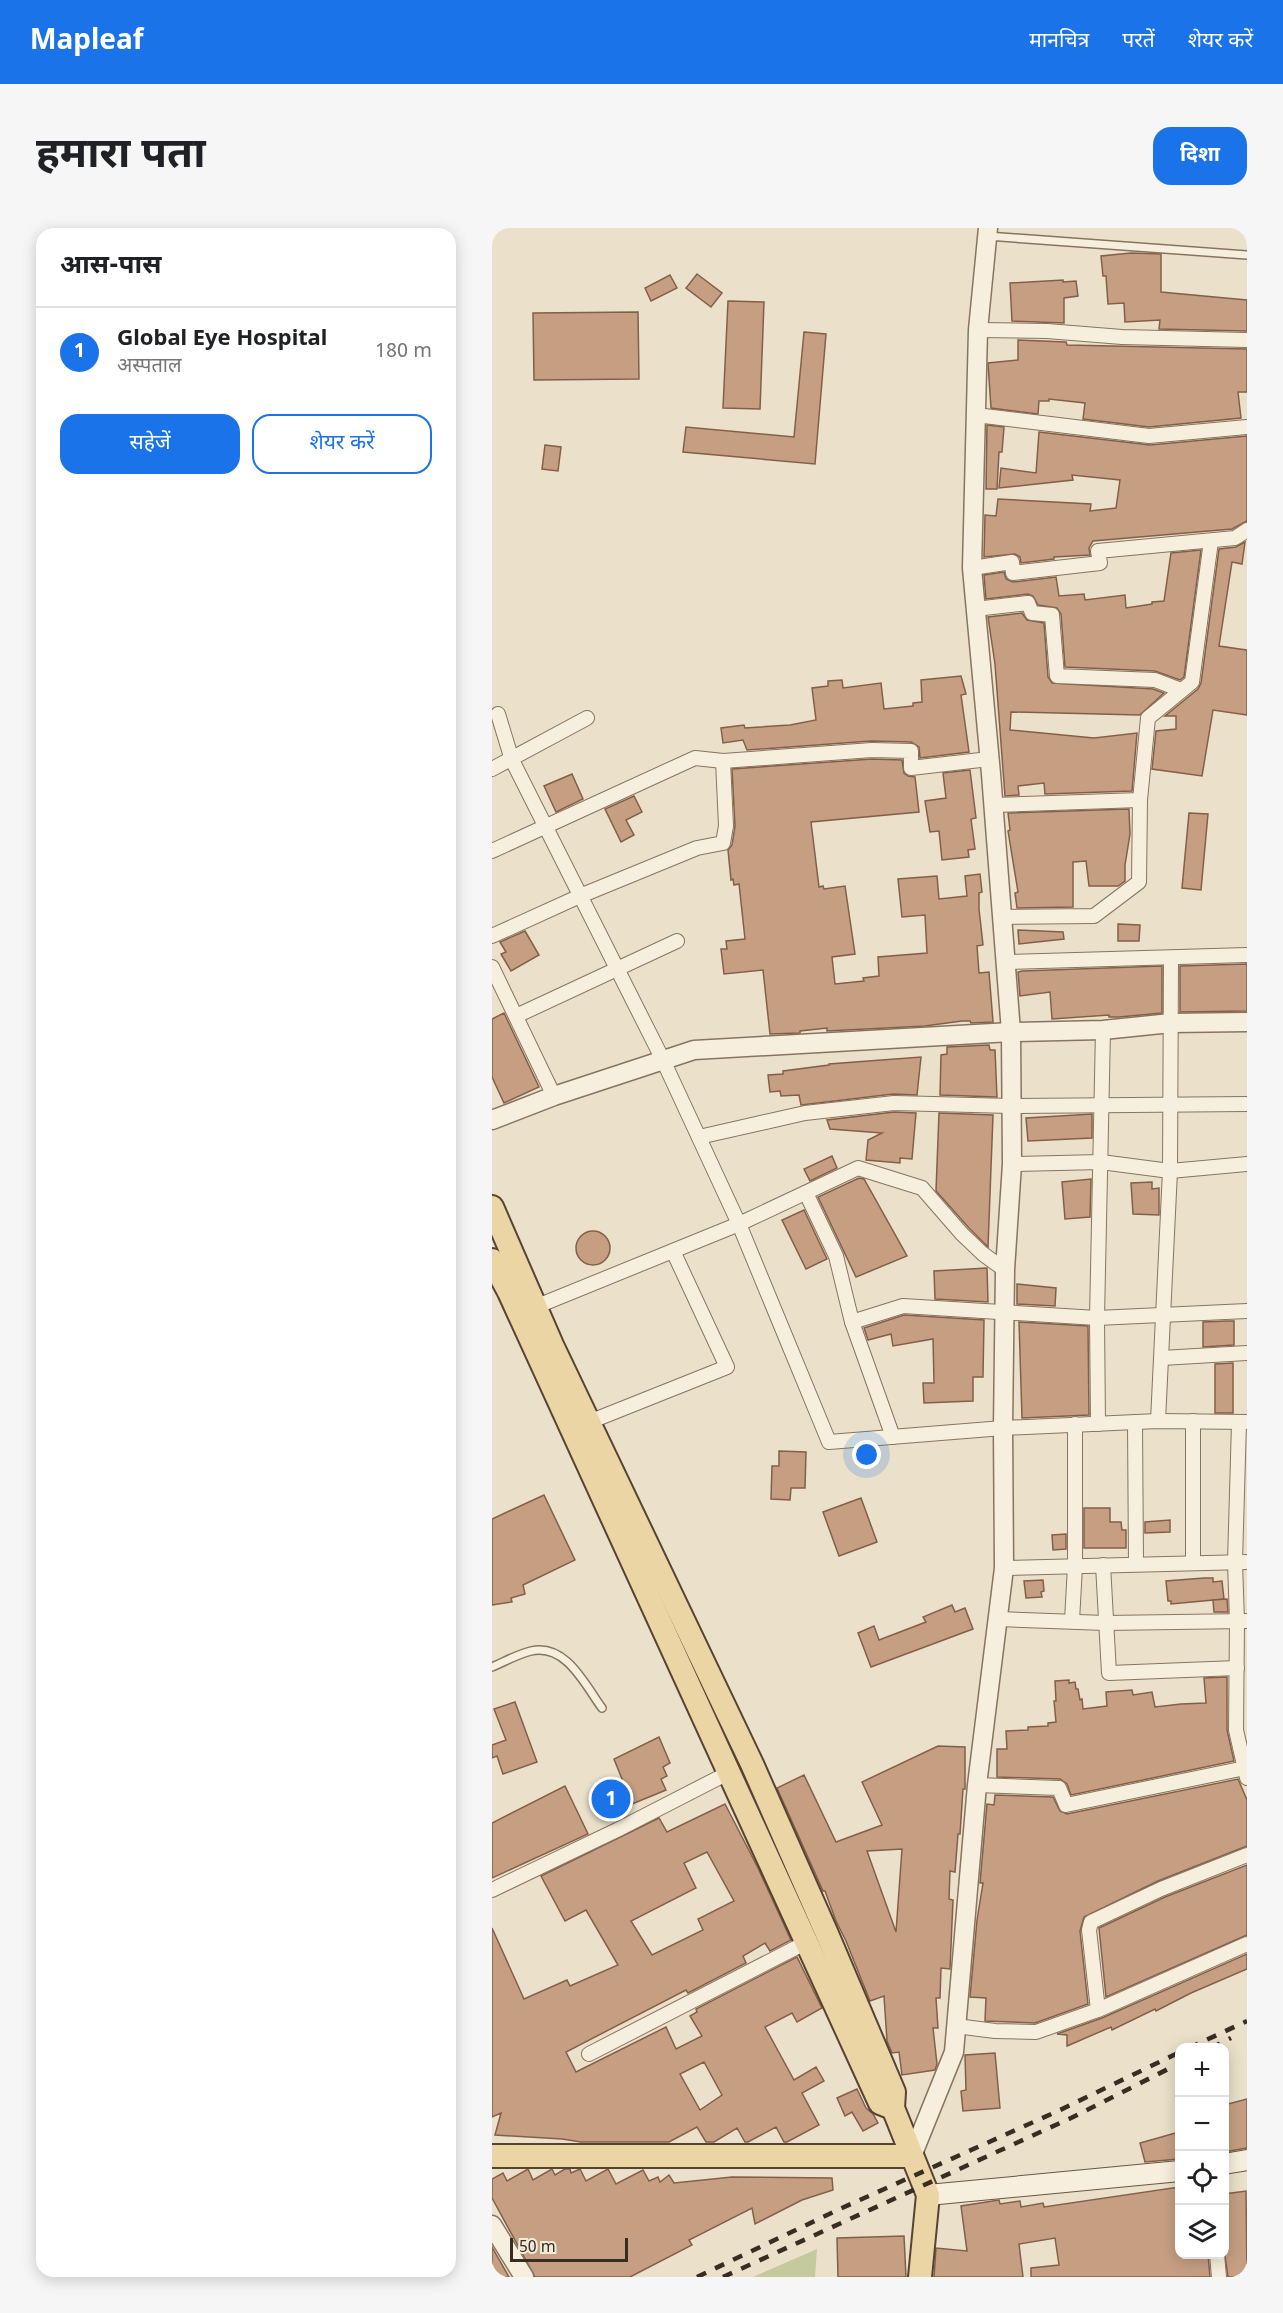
<!DOCTYPE html>
<html lang="hi">
<head>
<meta charset="utf-8">
<style>
  body { margin:0; font-family:Georgia,"Noto Sans Devanagari",serif; background:#f6f6f6; color:#202124 }
  .controls { position:absolute; right:18px; bottom:18px; display:grid; overflow:hidden; border-radius:12px; box-shadow:0 3px 15px #0003 }
  .controls button { width:54px; height:54px; display:grid; place-items:center; padding:0; border:0; border-bottom:2px solid #e0e0e0; background:#fff; color:#202124; font:30px sans-serif }
  .scale { position:absolute; left:18px; bottom:15px; width:118px; box-sizing:border-box; padding-left:6px; border:3px solid #382d22; border-top:0; font-size:16px; line-height:21px; white-space:nowrap; color:#382d22; -webkit-text-stroke:4px #f3ecd9; paint-order:stroke }
  .you { position:absolute; left:375px; top:1227px; width:21px; height:21px; margin:-15px; border:4px solid #fff; border-radius:50%; background:#1a73e8; box-shadow:0 0 0 9px #1a73e833 }
  .badge { display:grid; place-items:center; width:39px; height:39px; border-radius:50%; background:#1a73e8; color:#fff; font-size:20px; font-weight:700 }
  .pin { position:absolute; translate:-50% -50%; border:3px solid #fff; box-shadow:0 2px 6px #0006 }
  .list { margin:0; padding:0; list-style:none }
  h2 { display:flex; justify-content:space-between; align-items:center; height:78px; margin:0; padding:0 24px; font-size:26px }
  h2 small { font-size:20px; font-weight:400; color:#757577 }
  .list li { display:grid; grid-template-columns:39px 1fr auto; gap:18px; align-items:center; box-sizing:border-box; height:90px; padding:0 24px; border-top:2px solid #e0e0e0 }
  .list b { display:block; font-size:22px; white-space:nowrap }
  .list p { margin:0; font-size:20px; white-space:nowrap; color:#757577 }
  .list em { font-size:20px; font-style:normal; color:#757577 }
  .actions { display:flex; gap:12px; padding:18px 24px }
  .actions a { flex:1; padding:14px 0; border:2px solid #1a73e8; border-radius:18px; text-align:center; font-size:21px; color:#1a73e8 }
  .actions .main { background:#1a73e8; color:#fff }
  .icon { flex:none; width:33px; height:33px; fill:none; stroke:currentColor; stroke-width:2; stroke-linecap:round; stroke-linejoin:round }
  .map { position:relative; flex:none; width:755px; height:2049px; overflow:hidden; border-radius:18px }
  header { display:flex; align-items:center; gap:36px; box-sizing:border-box; height:84px; padding:0 30px; background:#1a73e8; color:#fff }
  header strong { font-size:28px }
  nav { display:flex; gap:33px; margin-inline-start:auto; font-size:21px }
  .intro { display:flex; align-items:center; justify-content:space-between; box-sizing:border-box; height:144px; padding:0 36px }
  h1 { margin:0; font-size:42px }
  .button { padding:15px 27px; border-radius:18px; background:#1a73e8; color:#fff; font-size:21px; font-weight:700 }
  main { display:flex; gap:36px; padding:0 36px }
  aside { flex:1; background:#fff; border-radius:18px; box-shadow:0 3px 15px #0003 }
  .map>svg:first-child { display:block }
  .green { fill:#c4c99e }
  .building { fill:#c69f83; stroke:#845f47; stroke-width:1.5; fill-rule:evenodd }
  .lines { fill:none; stroke-linecap:round; stroke-linejoin:round }
  .service-casing { stroke:#87745f; stroke-width:10 }
  .minor-casing { stroke:#87745f; stroke-width:16 }
  .tertiary-casing { stroke:#87745f; stroke-width:21 }
  .secondary-casing { stroke:#695642; stroke-width:22 }
  .primary-casing { stroke:#554333; stroke-width:26 }
  .service { stroke:#f7efdd; stroke-width:7 }
  .minor { stroke:#f7efdd; stroke-width:14 }
  .tertiary { stroke:#f7efdd; stroke-width:18 }
  .secondary { stroke:#f7efdd; stroke-width:20 }
  .primary { stroke:#ebd5a5; stroke-width:22 }
  .rail { stroke:#382d22; stroke-width:4.5; stroke-dasharray:10 10; stroke-linecap:butt }
</style>
</head>
<body>
<header>
<strong>Mapleaf</strong>
<nav><a>मानचित्र</a><a>परतें</a><a>शेयर करें</a></nav>
</header>
<div class="intro"><h1>हमारा पता</h1><a class="button">दिशा</a></div>
<main>
<aside>
<h2>आस-पास<small></small></h2>
<ul class="list">
<li><span class="badge">1</span><div><b>Global Eye Hospital</b><p>अस्पताल</p></div><em>180 m</em></li>
</ul>
<div class="actions"><a class="main">सहेजें</a><a>शेयर करें</a></div>
</aside>
<div class="map">
<svg width="755" height="2049" viewBox="0 0 755 2049">
  <rect width="100%" height="100%" fill="#ebe1ca"/>
  <polygon class="green" points="325,2020 323,2049 261,2049 325,2021"/>
  <g class="building">
    <polygon points="639,25 669,26 669,64 755,72 755,103 667,101 668,92 633,94 632,75 616,76 614,48 611,48 609,28"/>
    <polygon points="205,46 230,65 219,79 194,60"/>
    <polygon points="178,47 185,60 159,73 153,60"/>
    <polygon points="571,52 571,54 584,53 586,68 572,70 572,95 520,93 518,55"/>
    <polygon points="236,73 272,74 268,181 231,180"/>
    <polygon points="146,84 147,151 42,152 41,85"/>
    <polygon points="312,104 334,106 323,236 191,224 194,199 302,209"/>
    <polygon points="526,112 574,114 575,117 755,121 755,164 746,164 749,190 657,199 591,191 593,175 557,171 557,173 547,173 546,186 499,180 496,135 526,132"/>
    <polygon points="495,197 512,199 510,224 507,224 505,261 494,261"/>
    <polygon points="547,204 658,217 755,208 755,293 740,301 601,313 597,320 598,327 562,329 562,331 529,335 528,329 523,326 492,329 493,287 504,288 506,271 599,276 598,283 624,280 628,252 580,247 581,252 507,260 509,240 544,245"/>
    <polygon points="53,217 69,219 66,243 50,241"/>
    <polygon points="753,314 750,336 740,334 727,418 755,422 755,487 721,482 710,548 660,541 664,503 684,501 684,488 673,488 706,461 709,455 727,321 744,319"/>
    <polygon points="709,322 692,449 688,452 663,443 573,439 569,386 565,380 546,377 541,368 536,366 494,371 492,347 512,344 514,351 521,354 564,349 567,368 592,366 593,372 633,367 634,380 660,376 660,374 672,373 679,325"/>
    <polygon points="530,385 535,392 552,395 556,449 560,455 661,461 672,465 648,487 519,484 518,502 602,510 645,505 640,563 553,566 552,555 526,558 527,567 513,568 503,436 496,389"/>
    <polygon points="469,448 474,466 469,467 477,524 428,530 427,519 419,514 379,513 255,522 251,512 231,515 229,500 252,497 253,500 298,497 324,492 320,460 336,458 336,453 350,452 351,460 389,455 392,481 421,478 421,475 430,474 429,452"/>
    <polygon points="380,531 410,532 412,545 416,548 423,549 427,584 319,594 327,659 331,658 332,661 353,658 363,726 340,729 343,756 372,753 371,750 387,748 386,729 435,725 433,687 410,689 406,651 445,648 447,671 475,668 473,648 488,646 490,664 487,665 487,681 491,717 485,718 487,745 497,744 501,794 479,795 478,793 470,793 433,798 335,803 335,800 308,803 308,805 278,806 271,742 232,746 229,721 235,721 234,713 253,711 247,656 242,657 241,651 239,652 236,622 240,617 243,598 240,541"/>
    <polygon points="478,542 484,590 479,591 483,621 476,622 477,629 450,632 447,603 438,604 433,573 454,570 451,545"/>
    <polygon points="80,546 91,571 64,584 52,558"/>
    <polygon points="142,568 150,584 134,592 142,607 129,614 113,581"/>
    <polygon points="637,581 638,606 633,637 633,653 626,658 597,658 594,633 581,634 581,679 525,680 523,665 526,664 516,603 518,602 516,585"/>
    <polygon points="697,585 716,586 709,662 690,660"/>
    <polygon points="626,696 648,697 647,713 626,713"/>
    <polygon points="526,702 571,704 572,711 527,716"/>
    <polygon points="33,703 47,727 19,743 9,726 14,724 8,714"/>
    <polygon points="755,736 755,783 688,784 688,738"/>
    <polygon points="670,738 670,785 627,789 617,789 617,787 560,791 558,764 528,768 526,744 530,743"/>
    <polygon points="12,785 47,859 12,875 0,849 0,791"/>
    <polygon points="497,817 498,822 503,822 505,869 448,867 449,827 455,826 455,819"/>
    <polygon points="429,829 425,867 401,866 309,877 307,867 289,868 288,863 278,864 276,847 291,846 291,843 337,837 337,836"/>
    <polygon points="402,884 424,885 420,931 408,930 408,935 374,932 376,912 390,905 338,901 335,892"/>
    <polygon points="447,885 501,887 496,1019 477,1000 444,963"/>
    <polygon points="600,886 600,910 536,913 534,890"/>
    <polygon points="340,928 345,940 318,953 312,941"/>
    <polygon points="367,950 372,951 415,1028 364,1049 326,969"/>
    <polygon points="599,951 598,989 573,991 570,954"/>
    <polygon points="660,954 660,961 667,960 667,987 641,986 639,955"/>
    <polygon points="312,982 335,1031 314,1041 290,992"/>
    <circle cx="101" cy="1020" r="17"/>
    <polygon points="495,1040 496,1074 443,1071 442,1043"/>
    <polygon points="525,1056 564,1060 563,1078 525,1076"/>
    <polygon points="412,1087 492,1092 491,1149 481,1149 481,1173 432,1175 431,1155 442,1155 441,1111 401,1118 399,1106 376,1112 372,1100"/>
    <polygon points="735,1093 742,1093 742,1117 711,1119 711,1094"/>
    <polygon points="527,1094 596,1098 597,1187 530,1190"/>
    <polygon points="741,1135 741,1185 723,1185 723,1136"/>
    <polygon points="287,1223 314,1224 313,1260 299,1260 298,1272 279,1271 280,1238 287,1238"/>
    <polygon points="52,1267 83,1332 31,1357 33,1366 19,1370 20,1374 0,1377 0,1291"/>
    <polygon points="369,1270 385,1314 347,1328 331,1284"/>
    <polygon points="592,1280 618,1280 618,1294 629,1294 630,1302 634,1302 634,1320 592,1320"/>
    <polygon points="678,1292 678,1304 653,1305 653,1294"/>
    <polygon points="574,1306 574,1321 561,1322 560,1307"/>
    <polygon points="712,1350 721,1350 721,1354 730,1353 732,1371 679,1376 679,1373 676,1373 674,1353"/>
    <polygon points="551,1352 552,1363 549,1364 550,1369 534,1370 532,1353"/>
    <polygon points="735,1371 736,1384 722,1384 721,1372"/>
    <polygon points="460,1377 463,1384 473,1380 481,1401 379,1439 366,1405 382,1398 387,1412 434,1394 431,1389"/>
    <polygon points="735,1449 735,1502 742,1533 579,1567 575,1556 568,1551 505,1549 505,1521 515,1521 514,1503 536,1502 536,1499 556,1498 556,1495 564,1494 562,1473 564,1473 563,1453 577,1452 577,1455 583,1454 584,1461 586,1461 588,1472 590,1471 591,1481 615,1478 614,1464 640,1462 641,1467 660,1464 663,1479 689,1476 714,1475 712,1450"/>
    <polygon points="23,1474 45,1534 11,1546 5,1528 0,1530 0,1517 14,1512 2,1481"/>
    <polygon points="167,1509 178,1535 171,1539 175,1548 169,1551 174,1562 140,1576 122,1531"/>
    <path d="M446,1518L473,1519V1561H471L468,1606H466L463,1644L458,1643L457,1671L461,1672L458,1741L449,1740L448,1770H444L446,1800H441L445,1836L443,1842L410,1847L407,1824L400,1825L395,1813L392,1768L378,1773L354,1713L344,1693L333,1663H331L285,1560L312,1547L344,1614L390,1597L370,1554ZM410,1621L404,1704L375,1623Z"/>
    <polygon points="746,1551 755,1572 755,1618 666,1653 592,1689 588,1703 596,1776 543,1795 493,1793 494,1770 478,1769 485,1692 491,1655 488,1655 495,1576 502,1577 503,1567 561,1569 568,1583 575,1586"/>
    <polygon points="73,1558 96,1606 0,1650 0,1595"/>
    <path d="M233,1576L266,1640L299,1712L278,1723L273,1715L251,1728L254,1735L196,1765L194,1762L74,1824L84,1844L174,1799L184,1821L210,1808L198,1788L205,1784L204,1781L305,1729L330,1780L305,1794L300,1785L273,1799L302,1852L324,1839L332,1853L310,1865L327,1897L295,1914H292L284,1899L256,1914H253L245,1900L222,1914H214L205,1899L177,1914H89L70,1911L3,1907L9,1885L0,1889V1700L32,1771L75,1752L78,1758L126,1737L94,1682L73,1693L49,1648L167,1590L175,1604ZM215,1624L242,1673L206,1691L211,1702L160,1727L139,1693L204,1660L192,1635ZM212,1834L230,1867L208,1882L188,1846Z"/>
    <polygon points="755,1637 755,1707 614,1769 607,1700 673,1669"/>
    <polygon points="755,1726 755,1741 699,1765 664,1783 663,1781 620,1802 619,1799 575,1818 575,1807 565,1806 610,1790"/>
    <polygon points="503,1825 508,1880 471,1883 469,1863 474,1862 473,1827"/>
    <polygon points="365,1861 374,1880 381,1886 386,1895 371,1903 360,1884 353,1888 345,1870"/>
    <polygon points="755,1871 755,1920 732,1924 732,1877"/>
    <polygon points="687,1904 687,1931 653,1934 648,1915"/>
    <polygon points="36,1941 41,1952 60,1941 63,1947 73,1941 78,1941 79,1945 88,1941 94,1953 116,1941 124,1956 151,1942 157,1953 166,1949 168,1954 177,1947 182,1955 240,1949 340,1950 341,1962 310,1972 263,1996 260,1980 197,2012 200,2017 138,2049 43,2049 0,1970 0,1951 11,1945 15,1953"/>
    <polygon points="687,1959 687,2026 716,2026 718,2049 539,2049 539,2040 567,2037 563,2010 527,2016 531,2049 442,2049 444,2020 475,2023 469,1978 507,1972 508,1976 528,1973 529,1979 551,1975 552,1979"/>
    <polygon points="754,1963 755,2049 736,2049 732,2021 732,1966"/>
    <polygon points="412,2008 414,2049 346,2049 345,2010"/>
    <polygon points="0,2019 17,2049 0,2049"/>
  </g>
  <g class="lines">
    <g class="service-casing">
      <g id="service">
        <polyline points="495,8 755,27"/>
        <path d="M0,1439C12,1434 26,1426 39,1423C74,1415 93,1457 110,1480"/>
      </g>
    </g>
    <g class="minor-casing">
      <g id="minor">
        <polyline points="486,102 555,103 630,109 755,112"/>
        <polyline points="484,187 657,208 755,199"/>
        <polyline points="480,340 520,334 521,345 608,335 606,323 743,310 755,302"/>
        <polyline points="483,381 536,375 540,385 560,387 565,448 663,452 689,462"/>
        <polyline points="6,486 20,532 171,832 247,996 337,1214 511,1200 666,1193 755,1194"/>
        <polyline points="0,541 95,490"/>
        <polyline points="501,577 648,572"/>
        <polyline points="0,623 203,530 231,533 380,522 419,523 419,540 497,531"/>
        <polyline points="510,689 602,688 647,654 648,572 656,490 700,454 719,313"/>
        <polyline points="0,708 88,668 205,620 231,615 234,598 231,533"/>
        <polyline points="514,734 755,727"/>
        <polyline points="0,739 62,868"/>
        <polyline points="24,788 185,713"/>
        <polyline points="207,909 313,885 402,875 519,878 755,876"/>
        <polyline points="520,936 609,934 678,943 755,936"/>
        <polyline points="314,965 344,1028 360,1094 401,1209"/>
        <polyline points="43,1079 247,996 366,940 430,960 470,1006 491,1026 513,1042"/>
        <polyline points="360,1094 411,1078 605,1090 755,1083"/>
        <polyline points="670,1130 755,1125"/>
        <polyline points="666,1193 678,943 679,731"/>
        <polyline points="97,1194 235,1139 181,1023"/>
        <polyline points="643,1194 644,1336"/>
        <polyline points="747,1195 743,1334 745,1393 744,1502 755,1550"/>
        <polyline points="606,1196 605,1090 611,802"/>
        <polyline points="701,1335 701,1193"/>
        <polyline points="611,1337 617,1445 745,1440"/>
        <polyline points="512,1340 755,1334"/>
        <polyline points="507,1391 613,1395 755,1393"/>
        <polyline points="580,1393 583,1338 583,1196"/>
        <polyline points="485,1557 567,1560 574,1577 753,1540"/>
        <polyline points="0,1662 125,1602 238,1544"/>
        <polyline points="606,1782 597,1702 599,1694 669,1661 755,1627"/>
        <polyline points="464,1798 503,1803 544,1804 606,1782 755,1716"/>
        <polyline points="97,1826 315,1714"/>
        <polyline points="725,2026 727,2049"/>
      </g>
    </g>
    <g class="tertiary-casing">
      <g id="tertiary">
        <polyline points="0,892 62,868 202,822 519,804 611,802 679,795 755,794"/>
        <polyline points="420,1928 462,1824 485,1557 512,1340 511,1200 513,1042 520,936 519,804 499,546 480,340 486,102 496,0"/>
        <polyline points="0,1997 32,2049"/>
      </g>
    </g>
    <g class="secondary-casing">
      <g id="secondary">
        <polyline points="732,1936 755,1932"/>
        <polyline points="436,1967 688,1943"/>
      </g>
    </g>
    <g class="primary-casing">
      <g id="primary">
        <polyline points="0,979 60,1117 260,1536 335,1706 402,1864 401,1880 436,1967 428,2049"/>
        <polyline points="0,1032 17,1064 388,1875 401,1880"/>
        <polyline points="0,1928 420,1928"/>
      </g>
    </g>
    <use href="#service" class="service"/>
    <use href="#minor" class="minor"/>
    <use href="#tertiary" class="tertiary"/>
    <use href="#secondary" class="secondary"/>
    <use href="#primary" class="primary"/>
    <g class="rail">
      <polyline points="697,1820 755,1793"/>
      <polyline points="719,1820 739,1810"/>
      <polyline points="205,2049 350,1980 566,1883 688,1824"/>
      <polyline points="231,2049 579,1890 688,1835"/>
    </g>
  </g>
</svg>
<div class="controls">
<button>+</button>
<button>−</button>
<button><svg class="icon" aria-label="locate" viewBox="0 0 24 24"><circle cx="12" cy="12" r="6"/><path d="M12 2v4M12 18v4M2 12h4M18 12h4"/></svg></button>
<button><svg class="icon" aria-label="layers" viewBox="0 0 24 24"><path d="M12 4l9 5-9 5-9-5zM3 14l9 5 9-5"/></svg></button>
</div>
<div class="scale">50 m</div>
<div class="you"></div>
<div class="pin badge" style="left:119px;top:1571px">1</div>
</div>
</main>
</body>
</html>
